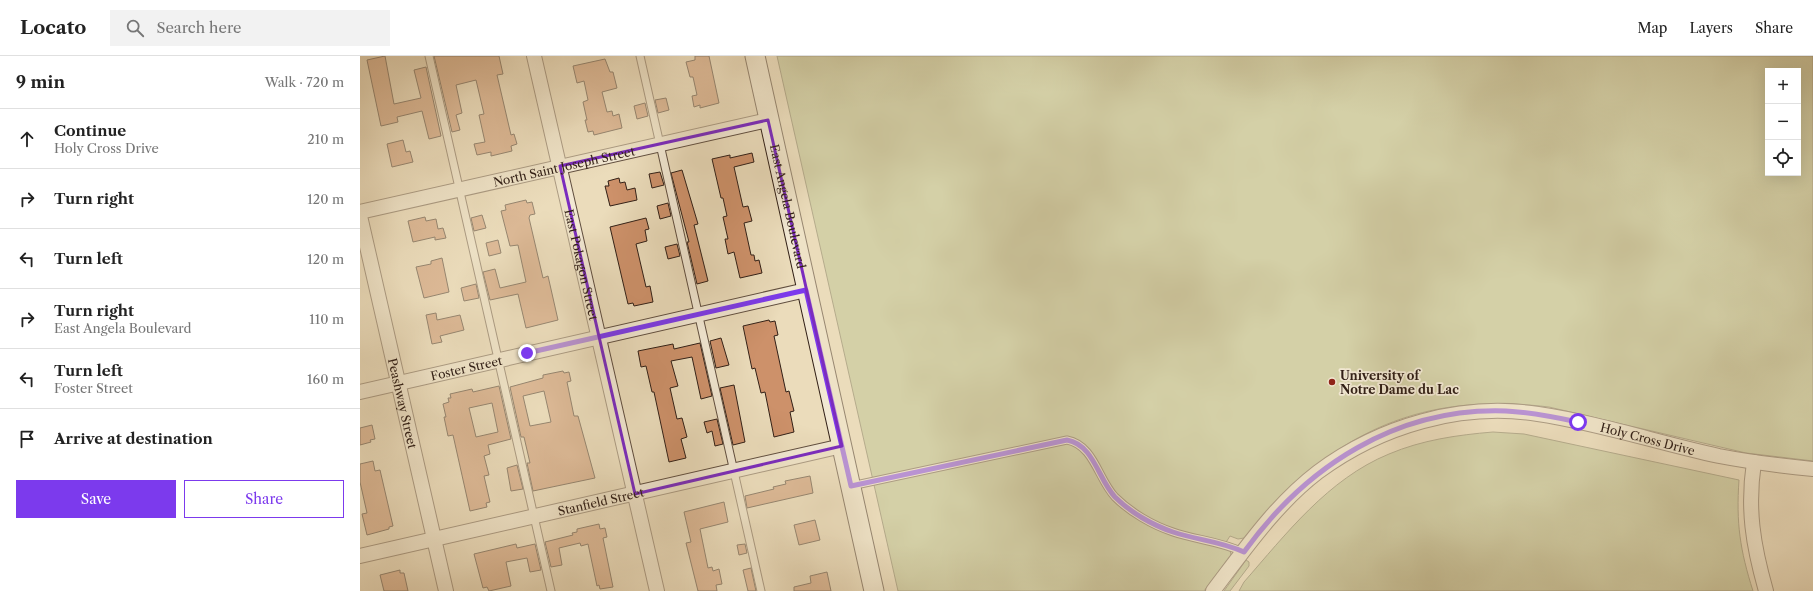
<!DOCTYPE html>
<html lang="en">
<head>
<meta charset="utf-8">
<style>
  body { margin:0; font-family:"Libre Caslon Text",serif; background:#f2f2f2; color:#222 }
  .controls { position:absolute; right:12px; top:12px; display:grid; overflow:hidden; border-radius:0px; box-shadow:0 4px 16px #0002 }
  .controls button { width:36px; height:36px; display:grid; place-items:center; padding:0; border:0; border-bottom:1px solid #e0e0e0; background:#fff; color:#222; font:20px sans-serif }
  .stop { position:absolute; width:12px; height:12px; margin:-9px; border:3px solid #7c3aed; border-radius:50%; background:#fff }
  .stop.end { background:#7c3aed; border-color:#fff; box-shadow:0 1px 4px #0008 }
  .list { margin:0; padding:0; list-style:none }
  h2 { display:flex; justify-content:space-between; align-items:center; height:52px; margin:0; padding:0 16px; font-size:17px }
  h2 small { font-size:13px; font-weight:400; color:#767676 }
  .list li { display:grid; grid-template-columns:26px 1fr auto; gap:12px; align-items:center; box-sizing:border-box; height:60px; padding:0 16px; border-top:1px solid #e0e0e0 }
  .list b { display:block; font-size:15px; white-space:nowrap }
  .list p { margin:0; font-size:13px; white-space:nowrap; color:#767676 }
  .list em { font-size:13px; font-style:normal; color:#767676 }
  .actions { display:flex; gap:8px; padding:12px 16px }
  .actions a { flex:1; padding:9px 0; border:1px solid #7c3aed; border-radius:0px; text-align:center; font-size:14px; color:#7c3aed }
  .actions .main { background:#7c3aed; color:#fff }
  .icon { flex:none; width:22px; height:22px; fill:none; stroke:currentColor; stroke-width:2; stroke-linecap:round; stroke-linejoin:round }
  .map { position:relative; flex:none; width:1453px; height:535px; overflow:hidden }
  header { display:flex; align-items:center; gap:24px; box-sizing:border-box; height:56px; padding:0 20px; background:#fff; border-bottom:1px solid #e0e0e0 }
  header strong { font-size:19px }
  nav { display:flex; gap:22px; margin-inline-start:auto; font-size:14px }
  .search { width:280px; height:36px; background:#f2f2f2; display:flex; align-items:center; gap:10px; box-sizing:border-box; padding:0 14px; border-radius:0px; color:#767676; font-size:15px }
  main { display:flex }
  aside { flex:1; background:#fff }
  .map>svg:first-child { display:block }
  .green { fill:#b8c08f; stroke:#747052; fill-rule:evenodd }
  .building { fill:#cd916a; stroke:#311f16; fill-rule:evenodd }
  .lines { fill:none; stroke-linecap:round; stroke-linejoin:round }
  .lane-casing { stroke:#604e3f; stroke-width:9 }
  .street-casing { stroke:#604e3f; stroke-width:16 }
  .secondary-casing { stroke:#311f16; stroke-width:21 }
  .lane { stroke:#f2e8d3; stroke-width:7 }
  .street { stroke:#f2e8d3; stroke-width:14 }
  .secondary { stroke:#f2e8d3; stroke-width:19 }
  .route { stroke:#7c3aed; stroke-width:5 }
  .marked { fill:none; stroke:#7b2cbf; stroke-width:3; stroke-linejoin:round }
  .poi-dot { fill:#8f2418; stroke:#f2e8d3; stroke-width:1.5 }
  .labels { text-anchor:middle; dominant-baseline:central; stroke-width:3.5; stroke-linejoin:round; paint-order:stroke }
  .street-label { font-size:12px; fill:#311f16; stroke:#f2e8d3 }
  .poi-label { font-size:12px; font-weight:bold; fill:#311f16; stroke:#f2e8d3; text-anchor:start }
</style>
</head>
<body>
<header>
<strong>Locato</strong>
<div class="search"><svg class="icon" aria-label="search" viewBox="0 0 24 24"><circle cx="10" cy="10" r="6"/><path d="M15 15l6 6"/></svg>Search here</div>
<nav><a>Map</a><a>Layers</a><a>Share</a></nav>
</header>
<main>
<aside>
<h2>9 min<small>Walk · 720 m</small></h2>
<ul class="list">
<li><svg class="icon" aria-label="ahead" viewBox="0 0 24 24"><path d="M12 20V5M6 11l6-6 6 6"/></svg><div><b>Continue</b><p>Holy Cross Drive</p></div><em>210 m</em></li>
<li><svg class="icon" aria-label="right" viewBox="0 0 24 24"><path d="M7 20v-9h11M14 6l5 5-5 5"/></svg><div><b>Turn right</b></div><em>120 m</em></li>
<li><svg class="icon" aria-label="left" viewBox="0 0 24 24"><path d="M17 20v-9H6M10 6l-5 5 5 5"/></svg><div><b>Turn left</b></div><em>120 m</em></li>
<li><svg class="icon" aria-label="right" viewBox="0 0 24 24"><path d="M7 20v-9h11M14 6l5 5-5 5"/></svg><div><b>Turn right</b><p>East Angela Boulevard</p></div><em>110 m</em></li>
<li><svg class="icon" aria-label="left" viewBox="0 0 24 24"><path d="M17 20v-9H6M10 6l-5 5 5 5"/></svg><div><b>Turn left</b><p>Foster Street</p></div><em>160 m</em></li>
<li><svg class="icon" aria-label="arrive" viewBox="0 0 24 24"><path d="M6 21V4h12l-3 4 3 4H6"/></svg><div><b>Arrive at destination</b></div></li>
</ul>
<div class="actions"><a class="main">Save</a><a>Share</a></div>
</aside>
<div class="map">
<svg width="1453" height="535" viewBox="0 0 1453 535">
  <rect width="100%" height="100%" fill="#ebdcbb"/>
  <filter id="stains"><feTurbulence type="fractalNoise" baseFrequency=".005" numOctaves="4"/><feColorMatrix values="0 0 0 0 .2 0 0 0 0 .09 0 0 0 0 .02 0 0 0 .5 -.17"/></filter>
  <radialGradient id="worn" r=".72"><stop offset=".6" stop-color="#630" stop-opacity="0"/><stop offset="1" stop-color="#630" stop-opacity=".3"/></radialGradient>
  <g class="green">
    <path d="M417,0H1453V405L1386,397L1189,351C1097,340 1023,356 950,414C925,433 905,459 884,482L878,483L870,480L863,491L870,494L871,499L844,535H538ZM1408,15H1438V117H1408Z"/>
    <path d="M1133,376L1164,378L1379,424C1376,467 1380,494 1393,535H879L884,526C926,478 968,423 1029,398C1062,384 1097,379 1133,376Z"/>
    <polygon points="886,504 889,506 889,510 870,535 864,535"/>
  </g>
  <g class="building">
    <polygon points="25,0 34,48 61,42 54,14 66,11 81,80 69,83 62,55 37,61 38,66 21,70 7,4"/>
    <polygon points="74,0 139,0 143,18 137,19 151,79 154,78 157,88 151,90 152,95 131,100 131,96 117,99 114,88 125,86 119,59 124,58 116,24 96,29 102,57 96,59 100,74 92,76"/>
    <polygon points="335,0 349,0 359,47 340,52 340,49 334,51 332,40 337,39 333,21 330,21 326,6 335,4"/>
    <polygon points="245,3 250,16 253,16 257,32 242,36 247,56 252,55 253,60 259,58 262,72 234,79 233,75 228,76 225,64 227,64 223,46 228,44 224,25 217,27 213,10"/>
    <polygon points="306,42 309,54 298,57 295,44"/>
    <polygon points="285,47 288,60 277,63 274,50"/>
    <polygon points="43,84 46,96 50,95 53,106 32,111 27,88"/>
    <polygon points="392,97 394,106 374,111 383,151 388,150 392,165 384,167 391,199 394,199 395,205 399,204 402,217 380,222 374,196 368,198 365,183 368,183 363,161 367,160 363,142 361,142 352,103 370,99 370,102"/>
    <polygon points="322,114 338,168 334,169 348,225 337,228 327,186 329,186 311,117"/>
    <polygon points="300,116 304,129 292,132 289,118"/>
    <polygon points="259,122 260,127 265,126 267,134 275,132 277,144 250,150 245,130 249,130 248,125"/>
    <polygon points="166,144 167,147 172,146 175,158 170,159 169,162 183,222 188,220 198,264 166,272 158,238 130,244 123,216 135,213 140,232 166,226 158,189 150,190 141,155 146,154 145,149"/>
    <polygon points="308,147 311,160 300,163 297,150"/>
    <polygon points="122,159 126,172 114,175 111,162"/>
    <polygon points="65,161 66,165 76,163 78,173 83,172 86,182 75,184 75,181 53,186 48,165"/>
    <polygon points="286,162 289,173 285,174 287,185 276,188 286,231 290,230 293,246 274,250 273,247 268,248 250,171"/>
    <polygon points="138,184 141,197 129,200 126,187"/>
    <polygon points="317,188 320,200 308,203 305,191"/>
    <polygon points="82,202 89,236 64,242 56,211 71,208 71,205"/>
    <polygon points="116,228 119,242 104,245 101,232"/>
    <polygon points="76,257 77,264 100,259 104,274 80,280 82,286 72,288 66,259"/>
    <polygon points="409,264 410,266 415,265 418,279 414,280 426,336 429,335 434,355 430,356 434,376 414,381 405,336 401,337 395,312 392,313 383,270"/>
    <polygon points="361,282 369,309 356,312 350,285"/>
    <polygon points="340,287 352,340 341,343 332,301 311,305 318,330 310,332 317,363 322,362 327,381 321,383 326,402 309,406 294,336 292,336 286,310 281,311 278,295 313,288 314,293"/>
    <path d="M203,315L204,317L209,316L211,325L207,326L214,360H218L235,422L173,435L167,407H170L164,381H161L150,331L183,322V319ZM184,335L191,366L170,370L163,340Z"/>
    <polygon points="374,329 385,386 373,389 360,332"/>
    <path d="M139,330L151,383L128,389L130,398L124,400L129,419L124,420L130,446L126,447L127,451L110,455L93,379L88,380L84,361H86L83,348L89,346L88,342H91L90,338L112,333L113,336ZM132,347L138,376L116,381L109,352Z"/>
    <polygon points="357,363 363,388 355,390 352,375 347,377 344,366"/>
    <polygon points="12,369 15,383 10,384 11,386 0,389 0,372"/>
    <polygon points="13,405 15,415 20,414 33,470 29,471 29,473 7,479 2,458 7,457 0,426 0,408"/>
    <polygon points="157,409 163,433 151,435 147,412"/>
    <polygon points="450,420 453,437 387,452 385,440 414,433 413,431 426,428 425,425"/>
    <polygon points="364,446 368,466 340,473 348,512 352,511 353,515 359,513 362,528 356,529 357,535 338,535 326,487 331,486 324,456"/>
    <polygon points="455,464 460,484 439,489 434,469"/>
    <polygon points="239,468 240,473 245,472 247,481 243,482 253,531 240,533 239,529 237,530 228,488 221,490 220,487 199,492 202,509 191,511 185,486 213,479 212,477 217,476 217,473"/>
    <polygon points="156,488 157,492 175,488 181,514 170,516 167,502 146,506 151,530 129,535 127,531 123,532 114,498"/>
    <polygon points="385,488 387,497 379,499 377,489"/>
    <polygon points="391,512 396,535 388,535 383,514"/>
    <polygon points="40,514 40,517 44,517 48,535 24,535 20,519"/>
    <polygon points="467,516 471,535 434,535 434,531 451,527 450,520"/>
  </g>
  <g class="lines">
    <g class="lane-casing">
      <g id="lane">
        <polyline points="69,0 191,535"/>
        <polyline points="280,0 401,535"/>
        <path d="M491,430L707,384C734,389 738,423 755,441C770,456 792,469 813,476C836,484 860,485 883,496"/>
      </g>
    </g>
    <g class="street-casing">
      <g id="street">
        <path id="s1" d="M174,0L297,535"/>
        <path id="s2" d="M0,156L408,64"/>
        <path id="s3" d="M0,160L86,535"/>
        <path id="s4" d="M0,336L446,234"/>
        <path d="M1394,406C1387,453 1393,489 1406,535"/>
        <path id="s5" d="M0,500L482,390"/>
        <path id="s6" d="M853,535C885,493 916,448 958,416C1020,370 1101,346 1178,358C1239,367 1299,387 1359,400C1390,406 1422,410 1453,413"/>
      </g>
    </g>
    <g class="secondary-casing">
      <g id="secondary">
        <path id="s7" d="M395,0L514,535"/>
      </g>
    </g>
    <use href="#lane" class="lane"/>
    <use href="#street" class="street"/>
    <use href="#secondary" class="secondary"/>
  </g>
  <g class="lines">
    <path class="route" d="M167,297L446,234L491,430L707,384C734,389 738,423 755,441C770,456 792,469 813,476C836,484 860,485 884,496C946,410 1037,351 1146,355C1170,356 1194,361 1218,366"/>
  </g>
  <path d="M0 0H1453V535H0ZM408,64L482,390L275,438L200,110Z" fill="#ebdcbb" fill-opacity=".55" fill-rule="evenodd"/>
  <path class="marked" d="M408,64L482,390L275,438L200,110Z"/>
  <circle class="poi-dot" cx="972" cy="326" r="4"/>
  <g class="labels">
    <g class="street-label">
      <text stroke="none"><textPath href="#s2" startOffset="209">North Saint Joseph Street</textPath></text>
      <text stroke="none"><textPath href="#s7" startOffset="154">East Angela Boulevard</textPath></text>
      <text stroke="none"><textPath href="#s1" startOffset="214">East Pokagon Street</textPath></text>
      <text stroke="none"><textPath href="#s4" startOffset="109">Foster Street</textPath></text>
      <text stroke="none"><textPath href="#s3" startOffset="192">Peashway Street</textPath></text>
      <text stroke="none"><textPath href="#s6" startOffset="505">Holy Cross Drive</textPath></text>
      <text stroke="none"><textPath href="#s5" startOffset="247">Stanfield Street</textPath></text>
    </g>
    <g class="poi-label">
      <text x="980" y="319">University of<tspan x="980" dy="14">Notre Dame du Lac</tspan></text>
    </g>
  </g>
  <rect width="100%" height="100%" filter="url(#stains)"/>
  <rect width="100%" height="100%" fill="url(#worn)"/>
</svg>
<div class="controls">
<button>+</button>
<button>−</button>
<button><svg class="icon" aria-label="locate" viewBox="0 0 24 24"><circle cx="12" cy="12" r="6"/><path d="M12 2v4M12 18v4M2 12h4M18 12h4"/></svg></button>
</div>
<div class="stop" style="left:1218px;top:366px"></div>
<div class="stop end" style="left:167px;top:297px"></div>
</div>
</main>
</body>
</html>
